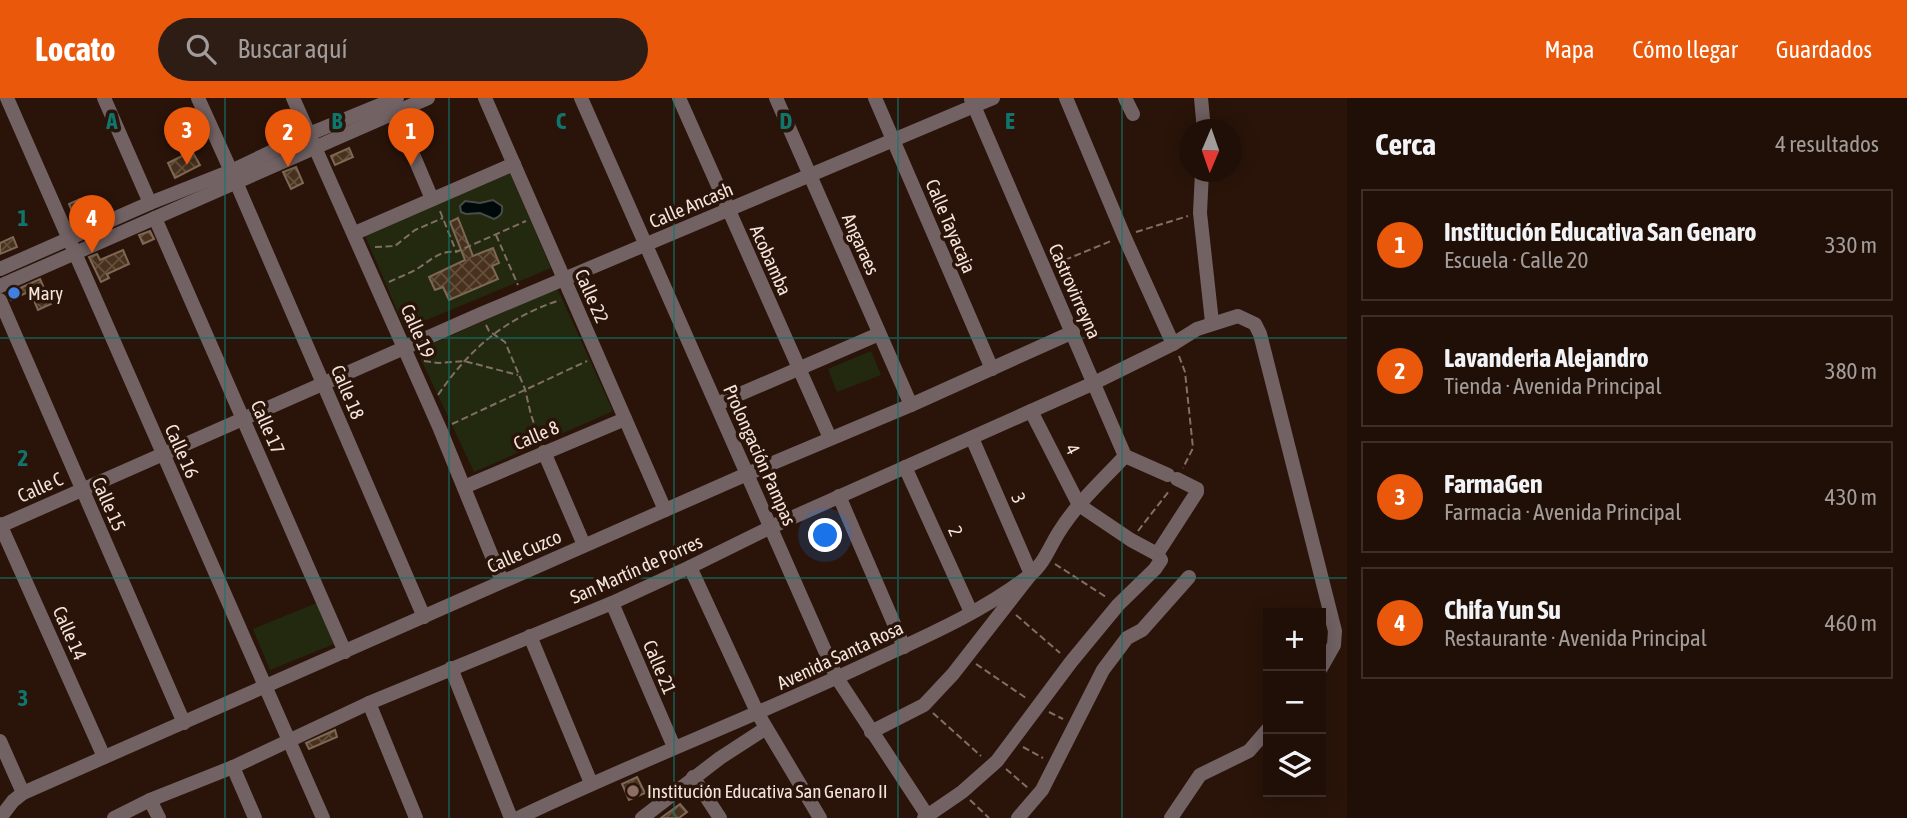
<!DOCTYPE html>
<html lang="es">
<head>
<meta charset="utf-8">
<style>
  body { margin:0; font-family:"Asap Condensed",sans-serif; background:#2d1d15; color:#f1f3f6 }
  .controls { position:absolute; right:21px; bottom:21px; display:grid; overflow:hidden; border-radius:0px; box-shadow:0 4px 18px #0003 }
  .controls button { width:63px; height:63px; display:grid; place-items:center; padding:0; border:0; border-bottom:2px solid #3d2f28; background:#200f07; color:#f1f3f6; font:35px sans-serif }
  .compass { position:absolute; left:1179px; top:21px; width:63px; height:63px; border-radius:50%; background:#200f07; box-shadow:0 4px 18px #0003; rotate:182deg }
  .you { position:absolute; left:826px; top:438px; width:24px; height:24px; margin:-18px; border:5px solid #fff; border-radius:50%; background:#1a73e8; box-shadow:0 0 0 10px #1a73e833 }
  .badge { display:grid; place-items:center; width:46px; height:46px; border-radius:50%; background:#ea580c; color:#fff; font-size:23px; font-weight:700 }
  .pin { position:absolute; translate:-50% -58px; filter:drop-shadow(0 2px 4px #0008) }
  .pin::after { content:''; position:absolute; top:37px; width:24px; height:21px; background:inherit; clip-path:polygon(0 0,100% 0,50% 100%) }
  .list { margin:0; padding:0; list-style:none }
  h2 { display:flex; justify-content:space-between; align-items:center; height:91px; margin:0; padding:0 28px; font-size:30px }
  h2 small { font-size:23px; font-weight:400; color:#a29c9b }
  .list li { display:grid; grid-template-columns:46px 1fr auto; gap:21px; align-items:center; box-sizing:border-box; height:112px; margin:0 14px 14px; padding:0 14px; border:2px solid #3d2f28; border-radius:0px }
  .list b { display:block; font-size:26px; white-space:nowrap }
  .list p { margin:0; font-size:23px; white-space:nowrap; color:#a29c9b }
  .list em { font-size:23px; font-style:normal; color:#a29c9b }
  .icon { flex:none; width:38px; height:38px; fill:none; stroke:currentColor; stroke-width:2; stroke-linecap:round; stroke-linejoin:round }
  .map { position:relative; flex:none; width:1347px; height:720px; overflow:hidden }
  header { display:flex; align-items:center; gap:42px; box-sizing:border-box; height:98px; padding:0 35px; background:#ea580c; color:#fff }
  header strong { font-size:33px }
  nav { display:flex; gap:38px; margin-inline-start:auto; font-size:24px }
  .search { width:490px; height:63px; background:#2d1d15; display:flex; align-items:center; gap:18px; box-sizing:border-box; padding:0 24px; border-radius:38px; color:#a29c9b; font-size:26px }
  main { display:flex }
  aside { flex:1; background:#200f07 }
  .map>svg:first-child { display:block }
  .garden { fill:#22290f }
  .water { fill:#000909; stroke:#494b48; stroke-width:2 }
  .building { fill:url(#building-cross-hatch); stroke:#7e6754; stroke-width:2 }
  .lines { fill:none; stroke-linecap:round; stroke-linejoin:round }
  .path { stroke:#826e65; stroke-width:2; stroke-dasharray:7 3.5; stroke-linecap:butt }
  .minor { stroke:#726264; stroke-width:14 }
  .grid { fill:none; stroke:#0f766e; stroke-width:2; stroke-opacity:0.55 }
  .shop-dot { fill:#3f7fe0; stroke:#2a1409; stroke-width:2.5 }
  .education-dot { fill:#8d6e63; stroke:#2a1409; stroke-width:2.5 }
  .labels { text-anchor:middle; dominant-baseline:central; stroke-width:7; stroke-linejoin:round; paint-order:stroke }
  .street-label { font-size:19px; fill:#f4e4dc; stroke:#2a1409 }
  .poi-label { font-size:19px; fill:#f4e4dc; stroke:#2a1409; text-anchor:start }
  .grid-label { font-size:23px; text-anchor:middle; font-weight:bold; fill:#0f766e; stroke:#2a1409; stroke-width:7; stroke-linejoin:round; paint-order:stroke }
</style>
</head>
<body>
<header>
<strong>Locato</strong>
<div class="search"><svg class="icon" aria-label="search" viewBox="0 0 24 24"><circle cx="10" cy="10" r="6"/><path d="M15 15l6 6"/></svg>Buscar aquí</div>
<nav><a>Mapa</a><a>Cómo llegar</a><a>Guardados</a></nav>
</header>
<main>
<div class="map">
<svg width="1347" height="720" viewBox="0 0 1347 720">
  <defs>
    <pattern id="building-cross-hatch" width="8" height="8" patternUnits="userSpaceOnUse" patternTransform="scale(1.75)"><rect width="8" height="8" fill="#48321d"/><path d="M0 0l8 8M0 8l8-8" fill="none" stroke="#63503d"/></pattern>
  </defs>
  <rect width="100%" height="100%" fill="#2a1409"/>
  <g class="garden">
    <polygon points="509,73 551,170 405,231 364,135"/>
    <polygon points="553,192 558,192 612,311 611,314 474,374 418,255 419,252"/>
    <polygon points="871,253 881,277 837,294 828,271"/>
    <polygon points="317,505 334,546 270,572 253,531"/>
  </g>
  <path class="water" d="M493,102L502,108C503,115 501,118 494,121L480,115L466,116L461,114L460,108L465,103L480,105Z"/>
  <g class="building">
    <polygon points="349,50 353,59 335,67 331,58"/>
    <polygon points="192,53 200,67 175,80 168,65"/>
    <polygon points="296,69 303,85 291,91 283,74"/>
    <polygon points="80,101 87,117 76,122 69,106"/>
    <polygon points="458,120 473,158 493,150 499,165 492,168 498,181 449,202 443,189 435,192 429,179 465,162 450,124"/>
    <polygon points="150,133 154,141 143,146 139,137"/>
    <polygon points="13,139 17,149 0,156 0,145"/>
    <polygon points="123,152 129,166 107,176 109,180 101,184 89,159 97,156 100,162"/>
    <polygon points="40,181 51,206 38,212 30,193 11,202 7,196"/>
    <polygon points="335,632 337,639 309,651 306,645"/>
    <polygon points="637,679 645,695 629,702 622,686"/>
    <polygon points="680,706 687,714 679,720 661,720"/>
  </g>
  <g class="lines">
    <g class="path">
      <polyline points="440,113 456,153"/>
      <polyline points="1136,134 1188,118"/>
      <polyline points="496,137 518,187"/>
      <polyline points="375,149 395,148 415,132 443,120"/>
      <polyline points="1055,166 1111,143"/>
      <path d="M389,184C399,179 411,175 420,169C432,161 441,152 456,154L526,123"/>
      <polyline points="486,227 489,233 505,244 525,291 531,317 540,342"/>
      <polyline points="1179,258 1185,274 1193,350 1183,370"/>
      <polyline points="424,263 438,265 464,263 518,277"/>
      <path d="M438,297C470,250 506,220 560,202"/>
      <polyline points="452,326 587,263"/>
      <polyline points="1138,433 1169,393"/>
      <polyline points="1055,466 1106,499"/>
      <polyline points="1016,517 1060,555"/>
      <polyline points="976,566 1026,600"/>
      <polyline points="1049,614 1063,621"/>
      <polyline points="933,615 981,658"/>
      <polyline points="1023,649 1043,660"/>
      <polyline points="1006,671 1028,690"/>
      <polyline points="970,702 989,720"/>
    </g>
    <g class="minor">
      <polyline points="7,0 323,720"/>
      <polyline points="104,0 150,105"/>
      <polyline points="198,0 231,73"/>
      <polyline points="293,0 440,331 502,483"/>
      <polyline points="485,0 665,412"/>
      <polyline points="581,0 837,580 927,717"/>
      <polyline points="679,0 830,340"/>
      <polyline points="776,0 911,307"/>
      <polyline points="875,0 992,271"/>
      <polyline points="1125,0 1133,16"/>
      <polyline points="1201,0 1204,32"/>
      <polyline points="971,1 1125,358 1168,377"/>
      <polyline points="395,14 432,101"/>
      <polyline points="1202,74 1200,115 1212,224"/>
      <polyline points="236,84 424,519"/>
      <polyline points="155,120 345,554"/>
      <polyline points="355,135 514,66"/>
      <polyline points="0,171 150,105 231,73 309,36 397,0"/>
      <polyline points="0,188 428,0"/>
      <polyline points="0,202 184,625"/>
      <polyline points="1173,246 1197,231 1238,218 1255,226 1260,236 1335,533 1334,547 1321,570"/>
      <polyline points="717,306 879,236"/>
      <polyline points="544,354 584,447"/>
      <polyline points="905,369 971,514"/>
      <polyline points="464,389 625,321"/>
      <polyline points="839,398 904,549"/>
      <polyline points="0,426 104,659"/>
      <polyline points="0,428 481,216 993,0"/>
      <polyline points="1157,456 1197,394 1197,391 1177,381"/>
      <polyline points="690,469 758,616 820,720"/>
      <polyline points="612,505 674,649"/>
      <polyline points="530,538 591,685"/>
      <polyline points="451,570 511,720"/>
      <polyline points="369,605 416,720"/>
      <polyline points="871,634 924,607 953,576 1031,476 972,340"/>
      <polyline points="0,643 23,695"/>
      <polyline points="233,669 255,720"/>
      <polyline points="693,679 720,720"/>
      <polyline points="150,702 159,720"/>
      <polyline points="0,720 13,703 23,695 747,376 911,307 1073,234"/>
      <polyline points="114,720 150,702 233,669 369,605 612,505 690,469 771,429 1094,285 1173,246 1124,138 1066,0"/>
      <path d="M518,720C631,666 748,621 862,568C919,541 980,516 1030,477C1044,466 1050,448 1059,434C1077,405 1103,382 1125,358"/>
      <polyline points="642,720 720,660 766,630"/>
      <polyline points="924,720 962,694 997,663 1071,564 1118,507 1155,471 1161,462 1157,456 1131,442 1079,407 1031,313"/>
      <polyline points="1018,720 1042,692 1103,572 1127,540 1142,532 1189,479"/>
      <polyline points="1171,720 1200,677 1249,653 1268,631"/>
    </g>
  </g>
  <path class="grid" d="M225,0V720M449,0V720M674,0V720M898,0V720M1122,0V720M0,240H1347M0,480H1347"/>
  <circle class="shop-dot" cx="14" cy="195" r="7"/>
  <circle class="education-dot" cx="633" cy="693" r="7"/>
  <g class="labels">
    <g class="street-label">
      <text transform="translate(691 107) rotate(-23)">Calle Ancash</text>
      <text transform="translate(951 128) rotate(67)">Calle Tayacaja</text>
      <text transform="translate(861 146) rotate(66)">Angaraes</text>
      <text transform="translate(771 162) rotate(66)">Acobamba</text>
      <text transform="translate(1075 193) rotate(66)">Castrovirreyna</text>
      <text transform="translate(592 198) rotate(66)">Calle 22</text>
      <text transform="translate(418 233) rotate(66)">Calle 19</text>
      <text transform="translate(348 294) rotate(67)">Calle 18</text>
      <text transform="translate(268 329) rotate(66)">Calle 17</text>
      <text transform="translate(536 337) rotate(-23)">Calle 8</text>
      <text transform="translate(1073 351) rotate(63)">4</text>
      <text transform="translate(182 353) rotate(66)">Calle 16</text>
      <text transform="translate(760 357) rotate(66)">Prolongación Pampas</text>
      <text transform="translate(40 389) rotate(-24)">Calle C</text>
      <text transform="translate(1019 400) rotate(66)">3</text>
      <text transform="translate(109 406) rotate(66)">Calle 15</text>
      <text transform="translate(956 433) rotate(66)">2</text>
      <text transform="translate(524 453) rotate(-24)">Calle Cuzco</text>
      <text transform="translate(636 471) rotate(-24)">San Martín de Porres</text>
      <text transform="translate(70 535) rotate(66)">Calle 14</text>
      <text transform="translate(840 557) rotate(-25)">Avenida Santa Rosa</text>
      <text transform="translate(660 569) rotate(67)">Calle 21</text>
    </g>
    <g class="poi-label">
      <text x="28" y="195">Mary</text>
      <text x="647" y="693">Institución Educativa San Genaro II</text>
    </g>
  </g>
  <g class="grid-label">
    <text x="112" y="31">A</text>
    <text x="337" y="31">B</text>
    <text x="561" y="31">C</text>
    <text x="786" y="31">D</text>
    <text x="1010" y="31">E</text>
    <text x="23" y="128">1</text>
    <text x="23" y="368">2</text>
    <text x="23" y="608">3</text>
  </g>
</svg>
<div class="controls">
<button>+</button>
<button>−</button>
<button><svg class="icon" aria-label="layers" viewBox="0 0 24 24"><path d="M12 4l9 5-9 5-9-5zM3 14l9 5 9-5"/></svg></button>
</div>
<svg class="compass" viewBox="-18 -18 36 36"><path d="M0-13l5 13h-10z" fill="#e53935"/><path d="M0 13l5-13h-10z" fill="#a29c9b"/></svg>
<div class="you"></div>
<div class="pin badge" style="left:411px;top:68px">1</div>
<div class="pin badge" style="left:288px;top:69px">2</div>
<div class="pin badge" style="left:187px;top:67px">3</div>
<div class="pin badge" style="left:92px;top:155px">4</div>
</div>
<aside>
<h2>Cerca<small>4 resultados</small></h2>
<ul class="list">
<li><span class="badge">1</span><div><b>Institución Educativa San Genaro</b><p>Escuela · Calle 20</p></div><em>330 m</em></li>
<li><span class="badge">2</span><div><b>Lavanderia Alejandro</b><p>Tienda · Avenida Principal</p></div><em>380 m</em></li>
<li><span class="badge">3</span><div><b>FarmaGen</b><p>Farmacia · Avenida Principal</p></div><em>430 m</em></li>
<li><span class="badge">4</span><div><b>Chifa Yun Su</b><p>Restaurante · Avenida Principal</p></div><em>460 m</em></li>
</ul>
</aside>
</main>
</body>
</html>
